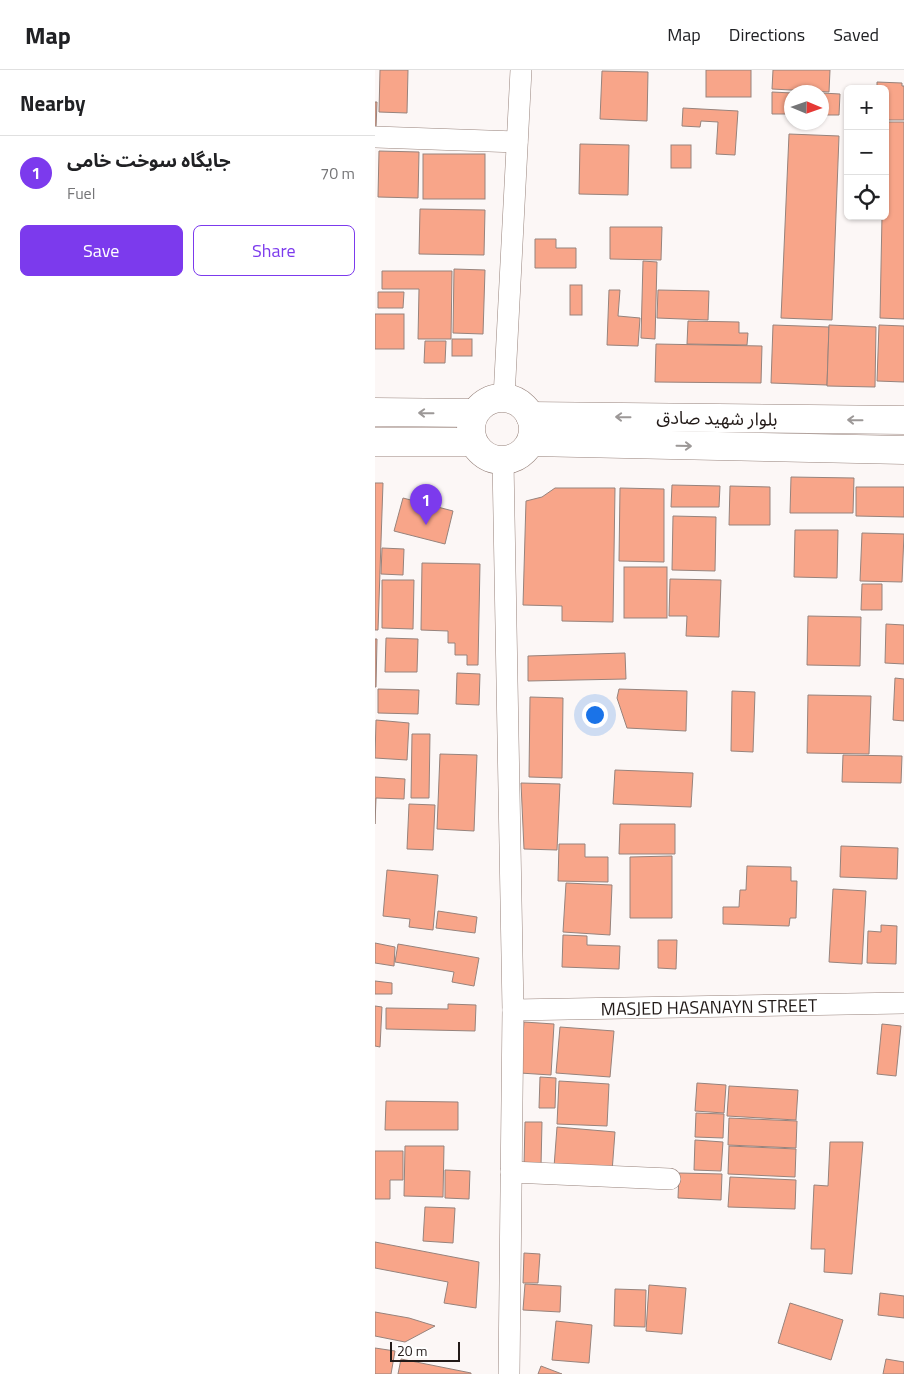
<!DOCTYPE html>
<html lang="en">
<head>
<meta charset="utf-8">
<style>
  body { margin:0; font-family:"Titillium Web","Noto Sans Arabic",sans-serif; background:#f6f6f6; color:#202124 }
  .controls { position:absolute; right:15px; top:15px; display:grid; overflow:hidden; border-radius:8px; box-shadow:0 1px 4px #0004 }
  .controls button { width:45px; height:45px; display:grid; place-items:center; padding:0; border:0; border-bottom:1px solid #e0e0e0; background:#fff; color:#202124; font:25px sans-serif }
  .compass { position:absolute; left:409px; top:15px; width:45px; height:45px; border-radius:50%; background:#fff; box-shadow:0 1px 4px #0004; rotate:92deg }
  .scale { position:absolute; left:15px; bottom:12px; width:70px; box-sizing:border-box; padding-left:5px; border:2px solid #221a18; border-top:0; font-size:14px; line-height:18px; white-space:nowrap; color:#221a18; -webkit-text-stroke:4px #fff; paint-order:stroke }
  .you { position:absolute; left:219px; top:644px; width:18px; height:18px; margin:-12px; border:4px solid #fff; border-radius:50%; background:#1a73e8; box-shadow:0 0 0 8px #1a73e833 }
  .badge { display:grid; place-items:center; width:32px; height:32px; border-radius:50%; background:#7c3aed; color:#fff; font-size:16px; font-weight:700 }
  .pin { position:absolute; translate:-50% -41px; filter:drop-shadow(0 1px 2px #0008) }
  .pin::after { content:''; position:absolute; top:26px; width:18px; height:15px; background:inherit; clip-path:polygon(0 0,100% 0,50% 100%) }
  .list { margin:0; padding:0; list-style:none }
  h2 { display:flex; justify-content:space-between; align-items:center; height:65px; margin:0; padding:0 20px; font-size:21px }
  h2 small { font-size:16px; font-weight:400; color:#757577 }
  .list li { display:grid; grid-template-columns:32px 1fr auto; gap:15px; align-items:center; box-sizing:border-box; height:75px; padding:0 20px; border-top:1px solid #e0e0e0 }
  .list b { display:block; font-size:19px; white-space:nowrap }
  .list p { margin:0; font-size:16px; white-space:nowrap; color:#757577 }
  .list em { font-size:16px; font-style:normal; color:#757577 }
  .actions { display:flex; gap:10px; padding:15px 20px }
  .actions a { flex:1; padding:11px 0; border:1px solid #7c3aed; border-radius:8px; text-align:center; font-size:18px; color:#7c3aed }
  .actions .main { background:#7c3aed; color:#fff }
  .icon { flex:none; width:28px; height:28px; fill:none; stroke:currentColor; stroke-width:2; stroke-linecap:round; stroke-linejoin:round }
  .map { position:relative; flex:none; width:529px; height:1304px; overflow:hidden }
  header { display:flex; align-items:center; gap:30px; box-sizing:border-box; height:70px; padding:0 25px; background:#fff; border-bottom:1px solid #e0e0e0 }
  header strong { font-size:24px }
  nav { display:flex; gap:28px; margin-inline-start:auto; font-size:18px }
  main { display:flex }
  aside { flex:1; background:#fff }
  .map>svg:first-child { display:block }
  .building { fill:#f8a589; stroke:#97837c }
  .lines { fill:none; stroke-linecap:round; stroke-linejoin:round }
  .minor-casing { stroke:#98847d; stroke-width:22 }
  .secondary-casing { stroke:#98847d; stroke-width:29 }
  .minor { stroke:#fff; stroke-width:21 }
  .secondary { stroke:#fff; stroke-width:28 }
  .oneway { stroke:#9c9897 }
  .labels { text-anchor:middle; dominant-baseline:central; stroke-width:4.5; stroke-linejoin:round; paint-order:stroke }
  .street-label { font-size:18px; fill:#221a18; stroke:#fff }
</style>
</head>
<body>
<header>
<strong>Map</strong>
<nav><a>Map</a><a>Directions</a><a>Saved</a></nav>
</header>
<main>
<aside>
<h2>Nearby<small></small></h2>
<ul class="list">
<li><span class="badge">1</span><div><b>جایگاه سوخت خامی</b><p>Fuel</p></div><em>70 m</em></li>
</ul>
<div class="actions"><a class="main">Save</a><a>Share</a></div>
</aside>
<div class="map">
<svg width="529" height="1304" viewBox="0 0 529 1304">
  <rect width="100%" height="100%" fill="#fcf7f6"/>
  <g class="building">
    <polygon points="5,0 33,0 32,43 4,42"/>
    <rect x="331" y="0" width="45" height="27"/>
    <polygon points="398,0 455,0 454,22 397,19"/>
    <polygon points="227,1 273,2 272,51 225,49"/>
    <polygon points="502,12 527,13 527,16 529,16 529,50 510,50 510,19 502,19"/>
    <polygon points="397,22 417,23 417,44 397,44"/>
    <polygon points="447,23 465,24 464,45 447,45"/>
    <polygon points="0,32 2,32 1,58 0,58"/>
    <polygon points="308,38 363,41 360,85 341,84 343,52 326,51 325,57 307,56"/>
    <polygon points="510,52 529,52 529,249 505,248 507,146 510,146"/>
    <polygon points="414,64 464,66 457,250 406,248"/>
    <polygon points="205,74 254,75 253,125 204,124"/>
    <rect x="296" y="75" width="20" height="23"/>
    <polygon points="4,81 44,82 43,128 3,127"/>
    <rect x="48" y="84" width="62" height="45"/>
    <polygon points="45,139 110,140 109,185 44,184"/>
    <polygon points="235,157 287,157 286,190 235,189"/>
    <polygon points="160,169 181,169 181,178 201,178 201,198 160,198"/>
    <polygon points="268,191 282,192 280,269 266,268"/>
    <polygon points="79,199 110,200 108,264 78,263"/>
    <polygon points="7,201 77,201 76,269 43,269 44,219 7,219"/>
    <rect x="195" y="215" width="12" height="30"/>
    <polygon points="234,220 245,220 243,246 265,248 263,276 232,275"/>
    <polygon points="283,220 334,221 333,250 282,248"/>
    <polygon points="3,222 29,222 28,238 3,238"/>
    <rect x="0" y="244" width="29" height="35"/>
    <polygon points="313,251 364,252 364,263 373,263 372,275 312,274"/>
    <polygon points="398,255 454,257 452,315 396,313"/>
    <polygon points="454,255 501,257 500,317 452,316"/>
    <polygon points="504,255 529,256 529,312 502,311"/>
    <rect x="77" y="269" width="20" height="17"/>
    <polygon points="50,271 71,271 70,293 49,293"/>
    <polygon points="281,274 387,276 386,313 280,312"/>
    <polygon points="416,407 479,408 478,443 415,443"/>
    <polygon points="0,413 8,413 3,560 0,560"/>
    <polygon points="297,415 345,416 344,437 296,437"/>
    <polygon points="355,416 395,417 395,455 354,455"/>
    <polygon points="481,417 529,417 529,447 481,446"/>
    <polygon points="180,418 240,418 238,552 187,551 187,536 148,535 151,431 167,427"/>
    <polygon points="245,418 289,419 289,492 244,491"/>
    <polygon points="28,428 78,441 70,474 19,461"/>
    <polygon points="298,446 341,447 340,501 297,500"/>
    <polygon points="420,460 463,460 462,508 419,507"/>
    <polygon points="487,463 529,464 527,512 485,511"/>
    <polygon points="7,478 29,479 28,505 6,504"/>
    <polygon points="47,493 105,494 103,595 92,595 92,585 80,585 80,573 73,573 73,561 46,560"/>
    <rect x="249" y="497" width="43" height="51"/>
    <polygon points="295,509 346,510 344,567 311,566 312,546 294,546"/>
    <polygon points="7,510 39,510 38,559 7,558"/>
    <polygon points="487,514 507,514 507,540 486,540"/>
    <polygon points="433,546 486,547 485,596 432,595"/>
    <polygon points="511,554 529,555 529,594 510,593"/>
    <polygon points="11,568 43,569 42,602 10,602"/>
    <polygon points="0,569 2,569 1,617 0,617"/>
    <polygon points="250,583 251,609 153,611 153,586"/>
    <polygon points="82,603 105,604 104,635 81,634"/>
    <polygon points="520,608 529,609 529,651 518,650"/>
    <polygon points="3,619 44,620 43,644 3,643"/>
    <polygon points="244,619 312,621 311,661 252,658 242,628"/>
    <polygon points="357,621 380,622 378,682 356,681"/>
    <polygon points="433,625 496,626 494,684 432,683"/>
    <polygon points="155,627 188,628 187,708 154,707"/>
    <polygon points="1,650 34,653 32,690 0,688"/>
    <polygon points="37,664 55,664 54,728 36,728"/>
    <polygon points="65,684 102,685 99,761 62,759"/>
    <polygon points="468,685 527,686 526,713 467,712"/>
    <polygon points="240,700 318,703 316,737 238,734"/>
    <polygon points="0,707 30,709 29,729 1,728 0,754"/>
    <polygon points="146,713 185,714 182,780 149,779"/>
    <polygon points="34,734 60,735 58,780 32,779"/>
    <polygon points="245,754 300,754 300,784 244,784"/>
    <polygon points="184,774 210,774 210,787 233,787 233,812 183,811"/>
    <polygon points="466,776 523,778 522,809 465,807"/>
    <polygon points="297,786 297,848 255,848 255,787"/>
    <polygon points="372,796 416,797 416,811 422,811 421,848 415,848 414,856 348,854 348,837 364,837 365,820 371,820"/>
    <polygon points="12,800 63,805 58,860 34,857 35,849 8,846"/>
    <polygon points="191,813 237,815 235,865 188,862"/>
    <polygon points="458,819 491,821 487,894 454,892"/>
    <polygon points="63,841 102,847 100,863 61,858"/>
    <polygon points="506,855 522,856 521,894 492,893 493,861 506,862"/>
    <polygon points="188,865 212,866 212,875 245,876 244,899 187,897"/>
    <polygon points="283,870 302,870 301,899 283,898"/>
    <polygon points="0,873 20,877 19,896 0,893"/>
    <polygon points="23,874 104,888 99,916 77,912 79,902 20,892"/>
    <polygon points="0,911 17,913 17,924 0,924"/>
    <polygon points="73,934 101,935 100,961 11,959 11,938 73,939"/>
    <polygon points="0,936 7,937 5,977 0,976"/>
    <polygon points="149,952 179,954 176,1005 145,1003"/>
    <polygon points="507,954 526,956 521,1006 502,1004"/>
    <polygon points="185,957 239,961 235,1007 181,1003"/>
    <polygon points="165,1007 181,1008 180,1038 164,1038"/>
    <polygon points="184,1011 234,1014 232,1056 182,1054"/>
    <polygon points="322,1013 351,1015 349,1043 320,1041"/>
    <polygon points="354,1016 423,1020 421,1050 352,1046"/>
    <polygon points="11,1031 83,1032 83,1060 10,1060"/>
    <polygon points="321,1043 349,1044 348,1068 320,1067"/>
    <polygon points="354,1048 422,1051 421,1078 353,1075"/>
    <polygon points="150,1052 167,1052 166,1096 149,1096"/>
    <polygon points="182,1057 240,1062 237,1102 179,1097"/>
    <polygon points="320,1070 348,1072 346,1101 319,1100"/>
    <polygon points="455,1072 488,1072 477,1204 449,1202 450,1179 436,1179 439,1115 453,1116"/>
    <polygon points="30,1076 69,1076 68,1127 29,1126"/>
    <polygon points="354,1076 421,1079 420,1107 353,1104"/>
    <polygon points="0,1081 28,1081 28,1110 15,1110 15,1129 0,1129"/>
    <polygon points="70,1100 95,1101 94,1129 70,1128"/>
    <polygon points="304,1103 347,1104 346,1130 303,1128"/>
    <polygon points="355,1107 421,1110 420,1139 353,1137"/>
    <polygon points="50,1137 80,1138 78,1173 48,1171"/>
    <polygon points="0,1172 104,1192 101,1238 69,1233 73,1212 0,1198"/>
    <polygon points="149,1183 165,1184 163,1213 148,1213"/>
    <polygon points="150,1214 186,1216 185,1242 148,1240"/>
    <polygon points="274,1215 311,1218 307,1264 271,1261"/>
    <polygon points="240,1219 271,1220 270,1257 239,1256"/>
    <polygon points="505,1223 529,1226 529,1248 503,1245"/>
    <polygon points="415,1233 468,1250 456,1290 403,1273"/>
    <polygon points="0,1242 34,1248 60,1256 30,1272 0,1266"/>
    <polygon points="181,1251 217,1255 214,1293 177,1290"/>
    <polygon points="0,1278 20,1281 16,1304 0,1304"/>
    <polygon points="26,1289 96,1303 96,1304 23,1304"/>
    <polygon points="511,1289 529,1292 529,1304 508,1304"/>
    <polygon points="166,1296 187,1304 163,1304"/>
  </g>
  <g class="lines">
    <g class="minor-casing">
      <g id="minor">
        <polyline points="0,67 142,72"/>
        <polyline points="129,328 146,0"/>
        <polyline points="128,391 138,940 134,1304"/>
        <polyline points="138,940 529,933"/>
        <polyline points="136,1102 295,1109"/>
      </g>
    </g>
    <g class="secondary-casing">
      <g id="secondary">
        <circle cx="127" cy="359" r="31"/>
        <polyline points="0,342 99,343"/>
        <polyline points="155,346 529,350"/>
        <polyline points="0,372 98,372"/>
        <polyline points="156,372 529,380"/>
      </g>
    </g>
    <use href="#minor" class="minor"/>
    <use href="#secondary" class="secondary"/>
  </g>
  <defs><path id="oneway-shaft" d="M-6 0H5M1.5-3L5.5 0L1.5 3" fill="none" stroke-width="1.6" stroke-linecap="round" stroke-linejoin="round" transform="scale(1.25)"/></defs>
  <g class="oneway">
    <use href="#oneway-shaft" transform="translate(51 343) rotate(-179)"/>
    <use href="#oneway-shaft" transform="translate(248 347) rotate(-179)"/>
    <use href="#oneway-shaft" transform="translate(480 350) rotate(-179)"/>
    <use href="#oneway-shaft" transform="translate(309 376) rotate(1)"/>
  </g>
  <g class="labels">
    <g class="street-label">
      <text transform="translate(342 348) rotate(1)">بلوار شهید صادق</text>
      <text transform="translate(334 937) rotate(-1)">MASJED HASANAYN STREET</text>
    </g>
  </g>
</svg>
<div class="controls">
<button>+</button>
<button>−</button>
<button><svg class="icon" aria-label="locate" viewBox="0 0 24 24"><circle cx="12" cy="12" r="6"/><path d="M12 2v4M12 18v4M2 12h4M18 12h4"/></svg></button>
</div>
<svg class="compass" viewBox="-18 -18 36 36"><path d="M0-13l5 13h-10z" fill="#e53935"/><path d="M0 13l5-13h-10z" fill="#757577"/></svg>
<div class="scale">20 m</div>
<div class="you"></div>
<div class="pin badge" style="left:51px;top:455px">1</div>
</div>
</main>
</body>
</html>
